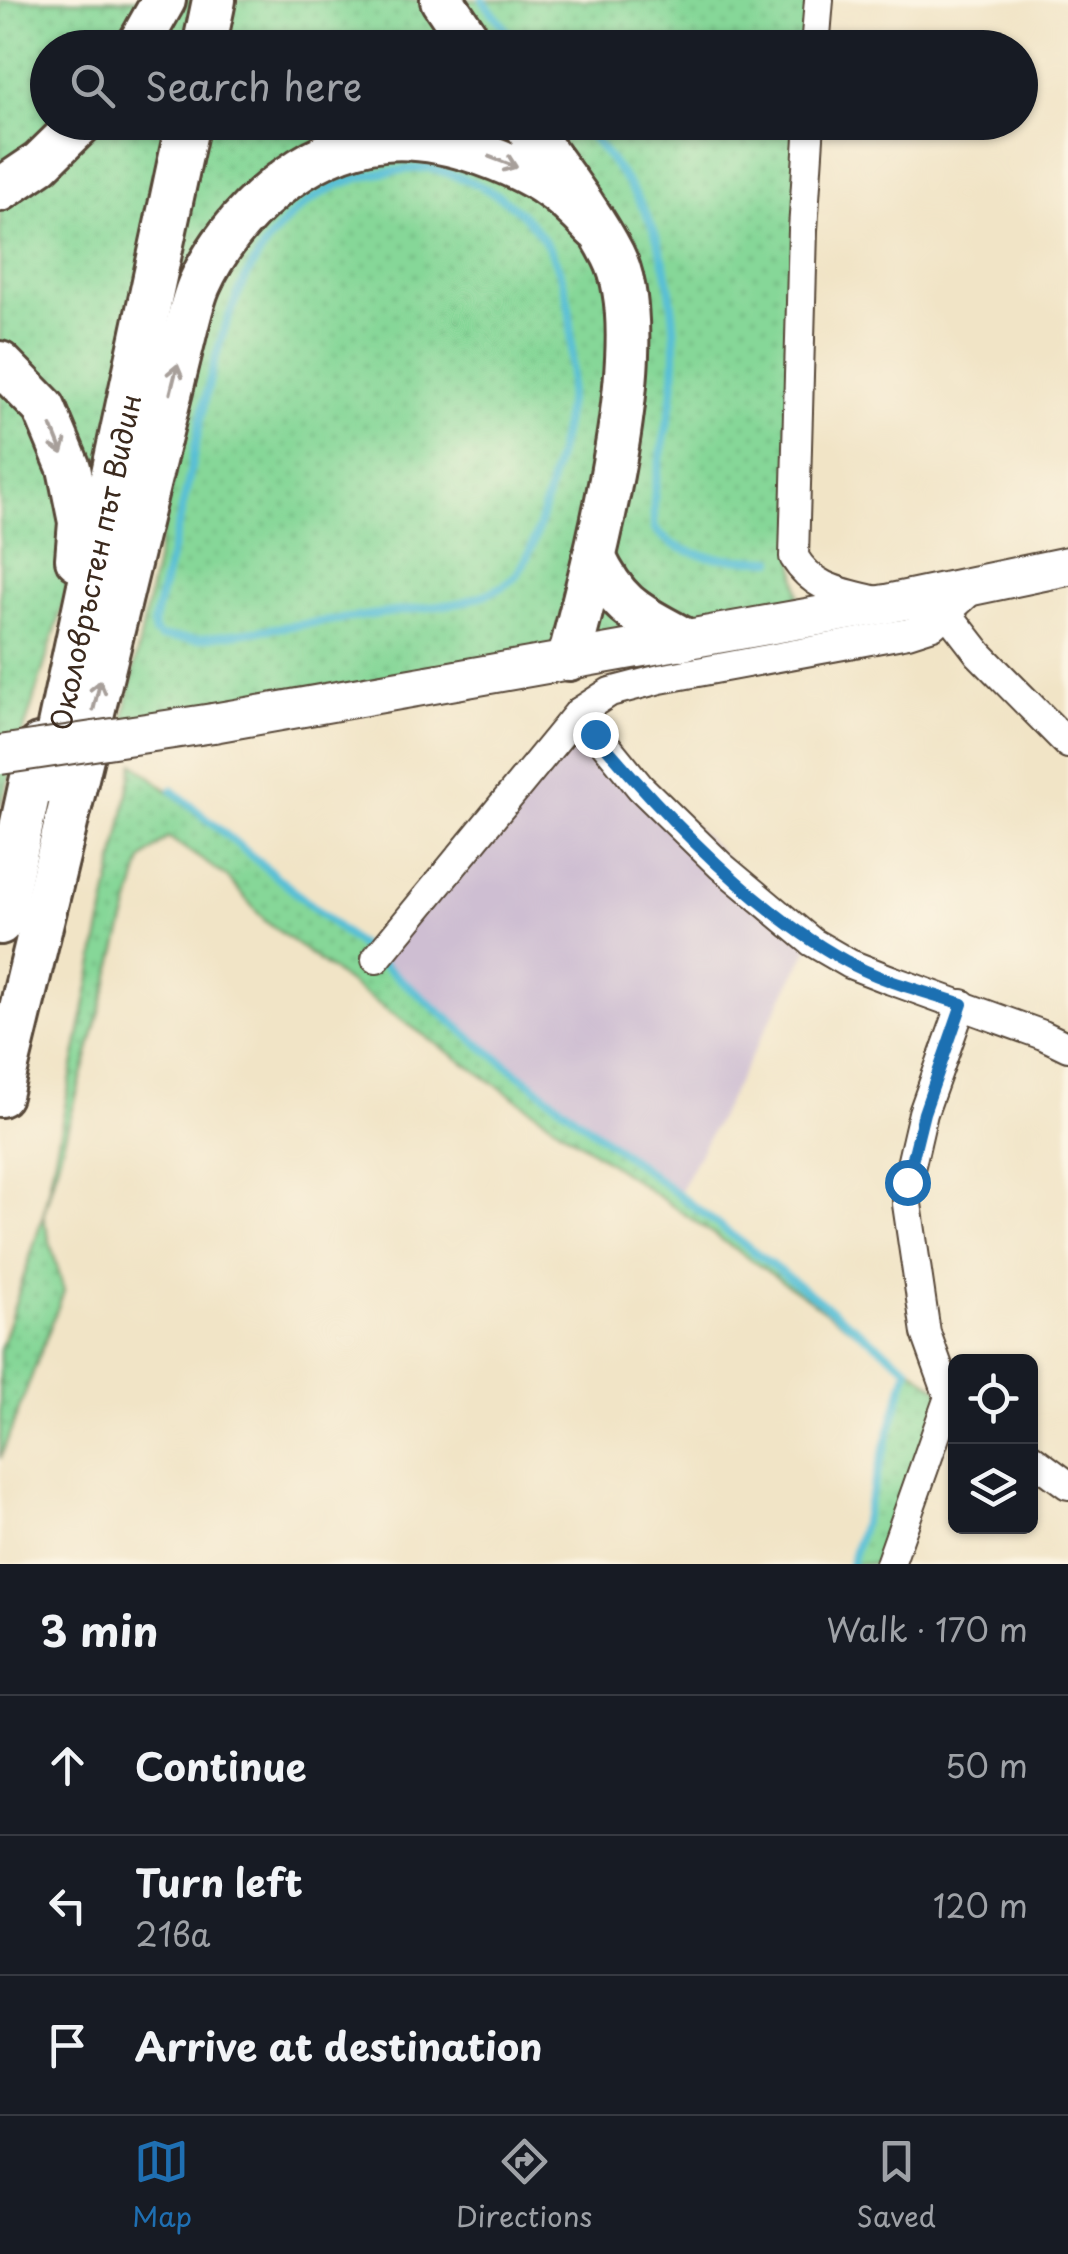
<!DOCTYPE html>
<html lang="en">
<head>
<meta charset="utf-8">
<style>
  body { margin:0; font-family:"Playpen Sans",sans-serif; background:#20242c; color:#f1f3f6 }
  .controls { position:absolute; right:30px; bottom:30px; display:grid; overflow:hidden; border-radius:15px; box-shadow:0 2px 8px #0004 }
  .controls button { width:90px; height:90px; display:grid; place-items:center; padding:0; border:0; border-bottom:2px solid #363941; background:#171b24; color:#f1f3f6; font:50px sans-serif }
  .stop { position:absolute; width:30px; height:30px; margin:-22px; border:8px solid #1f6fb2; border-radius:50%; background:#fff }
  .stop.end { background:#1f6fb2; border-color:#fff; box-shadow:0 2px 10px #0008 }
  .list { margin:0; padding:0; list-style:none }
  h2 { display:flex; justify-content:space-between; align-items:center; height:130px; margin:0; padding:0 40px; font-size:42px }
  h2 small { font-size:32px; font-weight:400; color:#9ea1a6 }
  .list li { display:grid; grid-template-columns:65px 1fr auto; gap:30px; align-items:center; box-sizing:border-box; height:140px; padding:0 40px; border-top:2px solid #363941 }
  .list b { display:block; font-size:38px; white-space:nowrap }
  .list p { margin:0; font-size:32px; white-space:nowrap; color:#9ea1a6 }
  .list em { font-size:32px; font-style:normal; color:#9ea1a6 }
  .icon { flex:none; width:55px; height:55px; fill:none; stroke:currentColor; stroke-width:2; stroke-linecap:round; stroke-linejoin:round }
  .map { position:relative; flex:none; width:1068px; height:1564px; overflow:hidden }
  .search { position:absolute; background:#171b24; box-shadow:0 2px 8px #0004; left:30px; right:30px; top:30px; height:110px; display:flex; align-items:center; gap:25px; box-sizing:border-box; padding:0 35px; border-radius:55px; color:#9ea1a6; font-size:38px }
  .sheet { height:550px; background:#171b24 }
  nav { display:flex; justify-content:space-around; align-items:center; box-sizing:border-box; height:140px; border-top:2px solid #363941; background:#171b24; font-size:28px; color:#9ea1a6 }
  nav a { display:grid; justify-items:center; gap:5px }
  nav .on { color:#1f6fb2 }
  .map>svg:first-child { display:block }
  .industrial { fill:#cebed2 }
  .grass { fill:url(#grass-dots); stroke:#60805b; stroke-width:2.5 }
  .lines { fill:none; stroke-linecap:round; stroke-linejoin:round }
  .stream { stroke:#58bfd6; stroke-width:8 }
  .minor-casing { stroke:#564637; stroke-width:32 }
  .secondary-casing { stroke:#564637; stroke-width:42 }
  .primary-casing { stroke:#564637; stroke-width:48 }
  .minor { stroke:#fff; stroke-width:28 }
  .secondary { stroke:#fff; stroke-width:38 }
  .primary { stroke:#fff; stroke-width:42 }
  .secondary-bridge-casing { stroke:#564637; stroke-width:42; stroke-linecap:butt }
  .secondary-bridge { stroke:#fff; stroke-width:38 }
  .oneway { stroke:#a79f9a }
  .route { stroke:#1f6fb2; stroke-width:12 }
  .labels { text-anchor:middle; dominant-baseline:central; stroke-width:8; stroke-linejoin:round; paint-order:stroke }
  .street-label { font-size:28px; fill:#3b2a1e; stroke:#fcf5e5 }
</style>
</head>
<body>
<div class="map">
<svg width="1068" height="1564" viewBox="0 0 1068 1564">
  <defs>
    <pattern id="grass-dots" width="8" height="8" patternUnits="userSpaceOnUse" patternTransform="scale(2.5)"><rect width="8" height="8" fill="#86d798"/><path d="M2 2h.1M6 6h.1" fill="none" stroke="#75b983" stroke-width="1.8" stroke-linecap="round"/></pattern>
  </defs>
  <rect width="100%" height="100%" fill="#fcf5e5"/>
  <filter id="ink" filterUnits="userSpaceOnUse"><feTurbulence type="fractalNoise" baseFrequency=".01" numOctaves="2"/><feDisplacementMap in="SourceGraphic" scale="20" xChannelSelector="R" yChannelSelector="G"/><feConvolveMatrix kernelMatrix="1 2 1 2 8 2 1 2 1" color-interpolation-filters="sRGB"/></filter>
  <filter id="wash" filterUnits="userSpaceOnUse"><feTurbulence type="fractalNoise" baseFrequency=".0048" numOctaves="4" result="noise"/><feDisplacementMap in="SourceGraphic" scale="40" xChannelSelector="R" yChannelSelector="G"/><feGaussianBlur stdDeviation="2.25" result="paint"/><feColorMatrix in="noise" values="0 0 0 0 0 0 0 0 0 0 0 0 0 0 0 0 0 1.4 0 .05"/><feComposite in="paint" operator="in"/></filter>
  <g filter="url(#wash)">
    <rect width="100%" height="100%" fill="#f1e4c6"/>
    <polygon class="industrial" points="579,712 812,942 678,1194 475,1041 376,959"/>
    <g class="grass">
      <polygon points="0,0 819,0 815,47 48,48 48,122 810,123 794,557 801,619 123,722 191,392 133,379 0,808"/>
      <polygon points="134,763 475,1041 949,1397 890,1564 851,1564 908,1368 364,994 265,921 227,877 168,837 142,860 43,1216 64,1291 0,1459 0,1351 43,1216"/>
    </g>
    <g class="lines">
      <g class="stream">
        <polyline points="483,0 520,48"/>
        <path d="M580,122C606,155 639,192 654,231C674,283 679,344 672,399C666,441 649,486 655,529C683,562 734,559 773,560"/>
        <path d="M429,168C584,205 588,331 556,461C547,495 537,550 515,576C502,591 478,597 460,603L195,639L160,637L155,633L153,625C164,581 176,537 186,492C207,394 224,252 319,195C352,175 391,170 429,168Z"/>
        <polyline points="172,790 475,1041 908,1368 851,1564"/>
      </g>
    </g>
  </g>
  <g filter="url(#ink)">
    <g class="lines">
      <g class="minor-casing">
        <g id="minor">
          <polyline points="815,48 819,0"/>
          <path d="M810,122L803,230L794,557C814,590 842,592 877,601"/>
          <polyline points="948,614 979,654 1068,744"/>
          <polyline points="579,712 640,787 721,866 812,942 850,964 891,980 1043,1035 1068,1047"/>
          <polyline points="376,959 579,712 610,692 660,679 908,633 933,625 978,584"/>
          <polyline points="1030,1457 1068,1485"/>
          <polyline points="890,1564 949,1397 926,1333 907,1204 907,1182 923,1113 962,1004"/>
        </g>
      </g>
      <g class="secondary-casing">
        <polyline id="secondary" points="213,723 886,604 1068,566"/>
      </g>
      <g class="primary-casing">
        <g id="primary">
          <polyline points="442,0 474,48"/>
          <polyline points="137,48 164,0"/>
          <polyline points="204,48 214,0"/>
          <path d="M524,122C553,165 590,210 613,255C656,338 592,567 569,659"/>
          <polyline points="0,190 40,163 82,122"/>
          <polyline points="0,363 44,408 69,468 80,522 77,559"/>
          <path d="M594,557C618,607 636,613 683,639"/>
          <path id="s1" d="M47,782L188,122"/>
          <polyline points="0,923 39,746"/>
          <path d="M0,1095L186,329C190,314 193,299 199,285C230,215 306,147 384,139C417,136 451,143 482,154C532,172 559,188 595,228"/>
        </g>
      </g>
      <use href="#minor" class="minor"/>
      <use href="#secondary" class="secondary"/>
      <use href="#primary" class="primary"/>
      <g class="secondary-bridge-casing">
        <polyline id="secondary-bridge" points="0,755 213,723"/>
      </g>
      <use href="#secondary-bridge" class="secondary-bridge"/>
    </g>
    <defs><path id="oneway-shaft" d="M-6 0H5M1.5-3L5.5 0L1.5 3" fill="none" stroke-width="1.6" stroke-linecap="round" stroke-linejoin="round" transform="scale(2.5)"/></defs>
    <g class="oneway">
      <use href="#oneway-shaft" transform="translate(503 162) rotate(21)"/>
      <use href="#oneway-shaft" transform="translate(174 379) rotate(-76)"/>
      <use href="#oneway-shaft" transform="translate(57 440) rotate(68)"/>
      <use href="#oneway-shaft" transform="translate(97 695) rotate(-76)"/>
    </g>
  </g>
  <g class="lines" filter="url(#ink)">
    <path class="route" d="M595,734C662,813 755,912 846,961C881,981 923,991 962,1004L924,1113L907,1182"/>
  </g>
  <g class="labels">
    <g class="street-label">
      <text stroke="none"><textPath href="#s1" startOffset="225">Околовръстен път Видин</textPath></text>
    </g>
  </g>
</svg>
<div class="controls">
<button><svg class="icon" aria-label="locate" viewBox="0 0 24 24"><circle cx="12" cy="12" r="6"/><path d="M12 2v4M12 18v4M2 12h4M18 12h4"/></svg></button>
<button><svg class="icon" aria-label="layers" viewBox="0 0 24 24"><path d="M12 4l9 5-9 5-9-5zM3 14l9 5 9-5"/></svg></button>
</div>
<div class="stop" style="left:907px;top:1182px"></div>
<div class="stop end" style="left:595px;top:734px"></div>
<div class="search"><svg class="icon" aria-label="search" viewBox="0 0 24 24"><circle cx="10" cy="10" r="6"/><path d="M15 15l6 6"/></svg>Search here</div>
</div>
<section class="sheet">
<h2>3 min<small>Walk · 170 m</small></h2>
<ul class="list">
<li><svg class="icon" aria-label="ahead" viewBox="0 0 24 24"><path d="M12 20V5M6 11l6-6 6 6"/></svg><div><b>Continue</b></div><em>50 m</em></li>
<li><svg class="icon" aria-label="left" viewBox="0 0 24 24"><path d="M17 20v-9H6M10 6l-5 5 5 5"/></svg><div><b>Turn left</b><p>21ва</p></div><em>120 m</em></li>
<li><svg class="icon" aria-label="arrive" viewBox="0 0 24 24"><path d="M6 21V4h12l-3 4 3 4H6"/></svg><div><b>Arrive at destination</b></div></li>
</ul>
</section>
<nav>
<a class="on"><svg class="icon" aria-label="map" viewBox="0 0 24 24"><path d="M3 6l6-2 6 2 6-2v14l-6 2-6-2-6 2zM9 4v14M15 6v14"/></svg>Map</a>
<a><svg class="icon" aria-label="directions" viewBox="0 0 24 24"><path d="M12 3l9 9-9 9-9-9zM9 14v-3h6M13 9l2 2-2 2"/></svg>Directions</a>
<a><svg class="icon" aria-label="saved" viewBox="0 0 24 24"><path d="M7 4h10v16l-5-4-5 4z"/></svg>Saved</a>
</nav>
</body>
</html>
